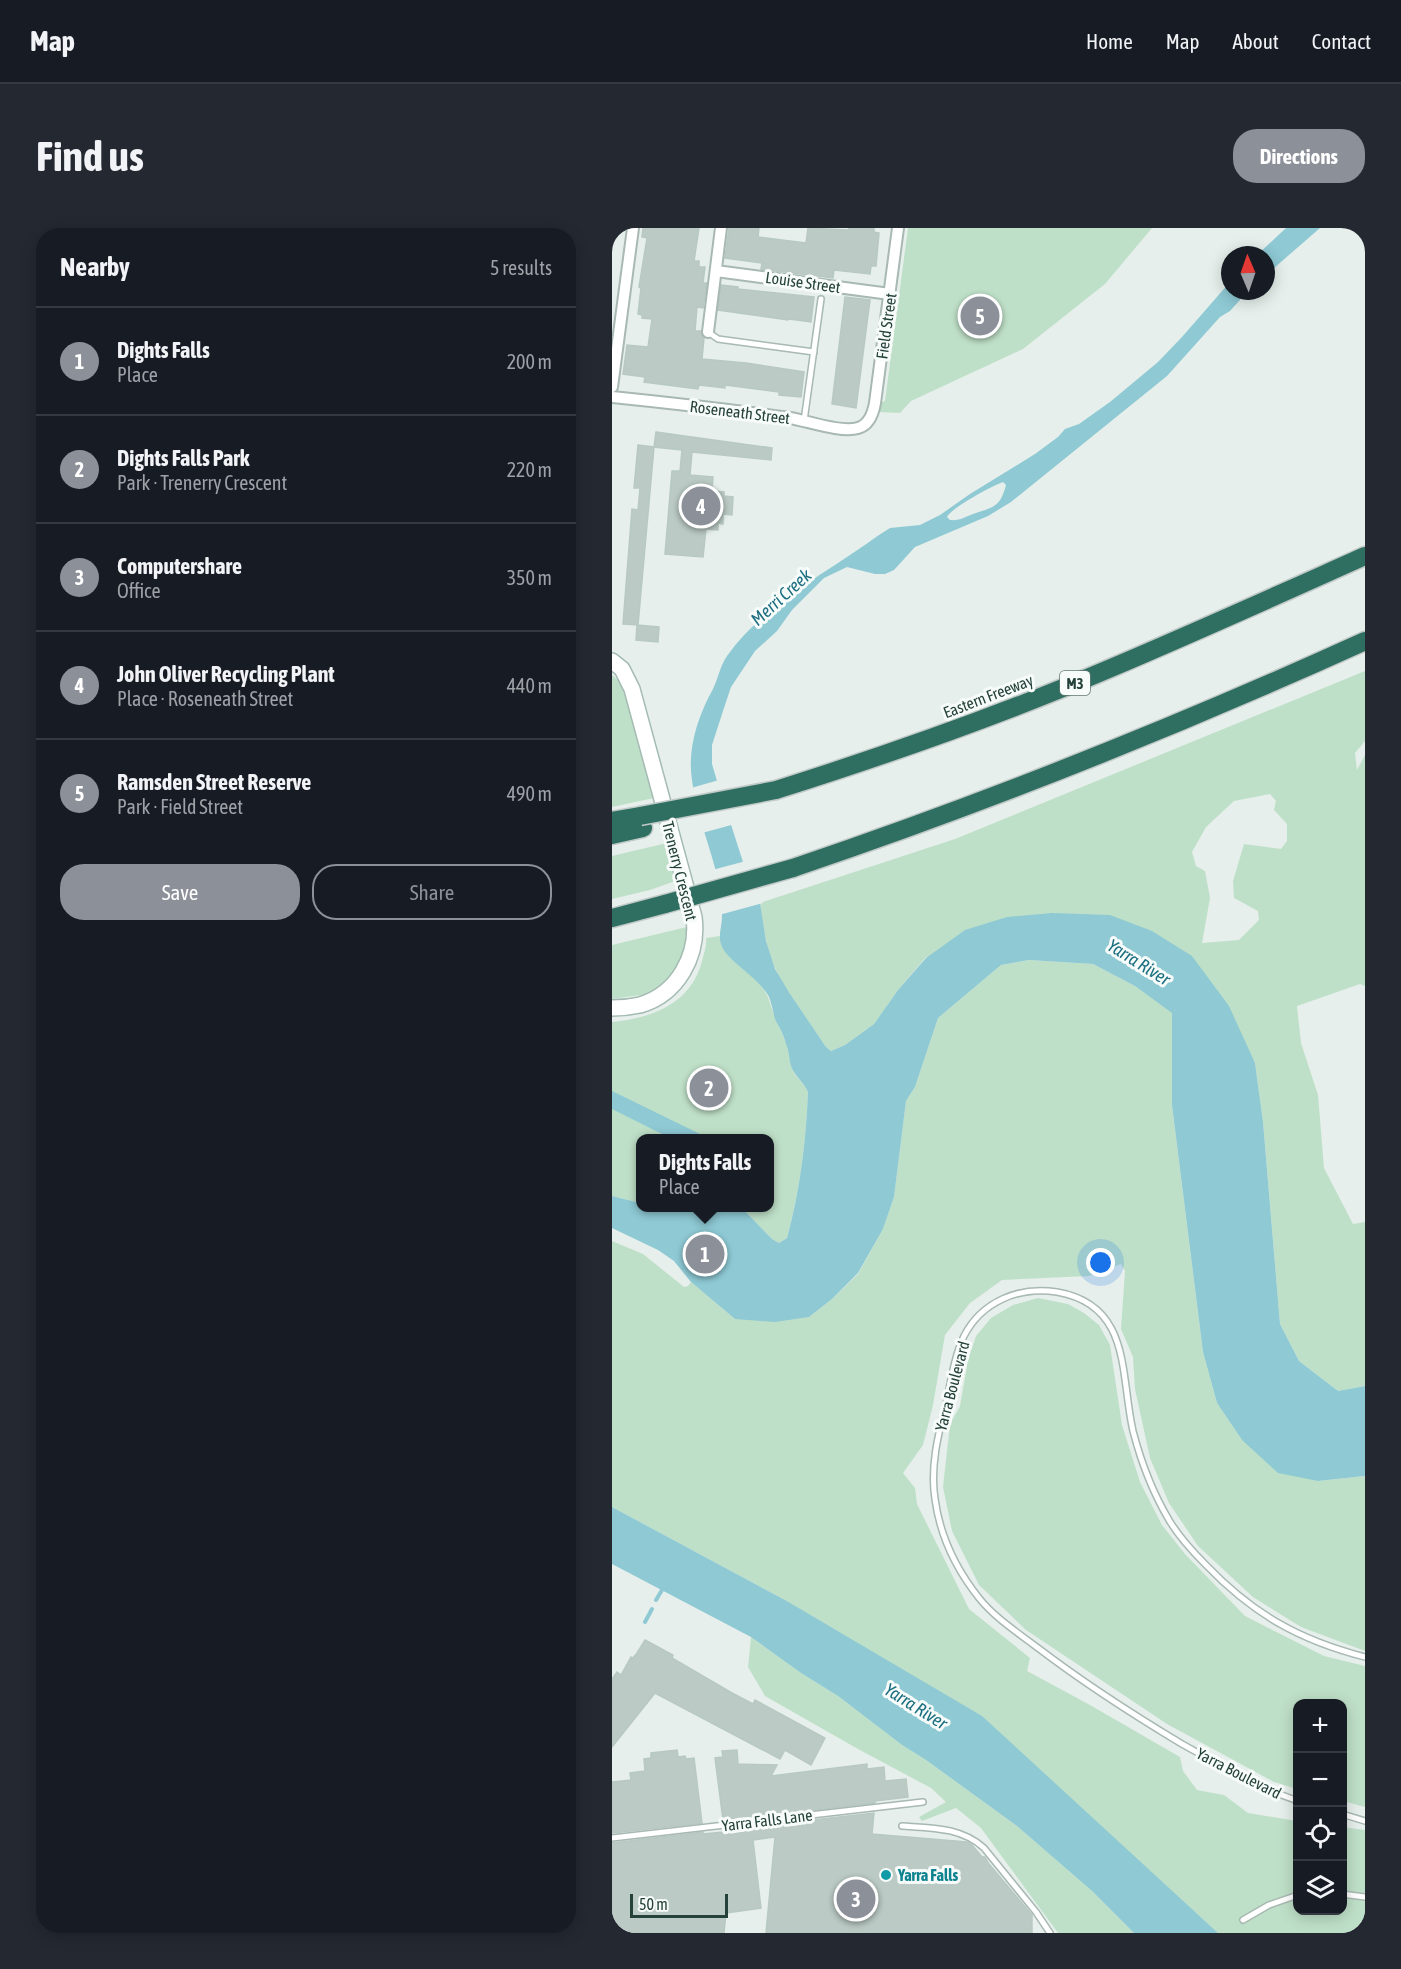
<!DOCTYPE html>
<html lang="en">
<head>
<meta charset="utf-8">
<style>
  body { margin:0; font-family:"Asap Condensed",sans-serif; background:#242831; color:#f1f3f6 }
  .controls { position:absolute; right:18px; bottom:18px; display:grid; overflow:hidden; border-radius:12px; box-shadow:0 3px 15px #0003 }
  .controls button { width:54px; height:54px; display:grid; place-items:center; padding:0; border:0; border-bottom:2px solid #363941; background:#171b24; color:#f1f3f6; font:30px sans-serif }
  .compass { position:absolute; left:609px; top:18px; width:54px; height:54px; border-radius:50%; background:#171b24; box-shadow:0 3px 15px #0003; rotate:358deg }
  .scale { position:absolute; left:18px; bottom:15px; width:98px; box-sizing:border-box; padding-left:6px; border:3px solid #24423a; border-top:0; font-size:16px; line-height:21px; white-space:nowrap; color:#24423a; -webkit-text-stroke:4px #f7fbf9; paint-order:stroke }
  .you { position:absolute; left:489px; top:1035px; width:21px; height:21px; margin:-15px; border:4px solid #fff; border-radius:50%; background:#1a73e8; box-shadow:0 0 0 9px #1a73e833 }
  .badge { display:grid; place-items:center; width:39px; height:39px; border-radius:50%; background:#8c9099; color:#fff; font-size:20px; font-weight:700 }
  .pin { position:absolute; translate:-50% -50%; border:3px solid #fff; box-shadow:0 2px 6px #0006 }
  .popup { position:absolute; left:24px; top:906px; width:138px; height:78px; box-sizing:border-box; display:grid; place-content:center; border-radius:12px; background:#171b24; filter:drop-shadow(0 2px 4px #0005); font-size:20px; white-space:nowrap; color:#9ea1a6 }
  .popup b { font-size:22px; color:#f1f3f6 }
  .popup::after { content:''; position:absolute; left:50%; top:100%; margin-left:-12px; border:12px solid transparent; border-top-color:#171b24 }
  .list { margin:0; padding:0; list-style:none }
  h2 { display:flex; justify-content:space-between; align-items:center; height:78px; margin:0; padding:0 24px; font-size:26px }
  h2 small { font-size:20px; font-weight:400; color:#9ea1a6 }
  .list li { display:grid; grid-template-columns:39px 1fr auto; gap:18px; align-items:center; box-sizing:border-box; height:108px; padding:0 24px; border-top:2px solid #363941 }
  .list b { display:block; font-size:22px; white-space:nowrap }
  .list p { margin:0; font-size:20px; white-space:nowrap; color:#9ea1a6 }
  .list em { font-size:20px; font-style:normal; color:#9ea1a6 }
  .actions { display:flex; gap:12px; padding:18px 24px }
  .actions a { flex:1; padding:14px 0; border:2px solid #8c9099; border-radius:24px; text-align:center; font-size:21px; color:#8c9099 }
  .actions .main { background:#8c9099; color:#fff }
  .icon { flex:none; width:33px; height:33px; fill:none; stroke:currentColor; stroke-width:2; stroke-linecap:round; stroke-linejoin:round }
  .map { position:relative; flex:none; width:753px; height:1705px; overflow:hidden; border-radius:24px }
  header { display:flex; align-items:center; gap:36px; box-sizing:border-box; height:84px; padding:0 30px; background:#171b24; border-bottom:2px solid #363941 }
  header strong { font-size:28px }
  nav { display:flex; gap:33px; margin-inline-start:auto; font-size:21px }
  .intro { display:flex; align-items:center; justify-content:space-between; box-sizing:border-box; height:144px; padding:0 36px }
  h1 { margin:0; font-size:42px }
  .button { padding:15px 27px; border-radius:24px; background:#8c9099; color:#fff; font-size:21px; font-weight:700 }
  main { display:flex; gap:36px; padding:0 36px }
  aside { flex:1; background:#171b24; border-radius:24px; box-shadow:0 3px 15px #0003 }
  .map>svg:first-child { display:block }
  .green { fill:#bfe0c8; fill-rule:evenodd }
  .water { fill:#8ec9d4; fill-rule:evenodd }
  .pier { fill:#e6efeb }
  .lines { fill:none; stroke-linecap:round; stroke-linejoin:round }
  .stream { stroke:#8ec9d4; stroke-width:4 }
  .building { fill:#bbcac4; stroke:#b8c9c2; stroke-width:1.5 }
  .lane-casing { stroke:#a8b8b2; stroke-width:8 }
  .street-casing { stroke:#a8b8b2; stroke-width:14 }
  .secondary-casing { stroke:#a4bbb3; stroke-width:18 }
  .highway-casing { stroke:#c2cac8; stroke-width:21 }
  .lane { stroke:#fff; stroke-width:5 }
  .street { stroke:#fff; stroke-width:10 }
  .secondary { stroke:#fff; stroke-width:15 }
  .highway { stroke:#2f6f62; stroke-width:18 }
  .highway-bridge-casing { stroke:#c2cac8; stroke-width:21; stroke-linecap:butt }
  .highway-bridge { stroke:#2f6f62; stroke-width:18 }
  .culture-dot { fill:#0f9aa8; stroke:#f7fbf9; stroke-width:2 }
  .labels { text-anchor:middle; dominant-baseline:central; stroke-width:6; stroke-linejoin:round; paint-order:stroke }
  .shield { fill:#f7fbf9; stroke:#637a73; stroke-width:1.5 }
  .shield-label { font-size:15px; font-weight:bold; fill:#24423a }
  .street-label { font-size:16px; fill:#24423a; stroke:#f7fbf9 }
  .culture-label { font-size:16px; font-weight:bold; fill:#0d838f; stroke:#f7fbf9; text-anchor:start }
  .water-label { font-size:18px; font-style:italic; fill:#1c6f80; stroke:#f7fbf9 }
</style>
</head>
<body>
<header>
<strong>Map</strong>
<nav><a>Home</a><a>Map</a><a>About</a><a>Contact</a></nav>
</header>
<div class="intro"><h1>Find us</h1><a class="button">Directions</a></div>
<main>
<aside>
<h2>Nearby<small>5 results</small></h2>
<ul class="list">
<li><span class="badge">1</span><div><b>Dights Falls</b><p>Place</p></div><em>200 m</em></li>
<li><span class="badge">2</span><div><b>Dights Falls Park</b><p>Park · Trenerry Crescent</p></div><em>220 m</em></li>
<li><span class="badge">3</span><div><b>Computershare</b><p>Office</p></div><em>350 m</em></li>
<li><span class="badge">4</span><div><b>John Oliver Recycling Plant</b><p>Place · Roseneath Street</p></div><em>440 m</em></li>
<li><span class="badge">5</span><div><b>Ramsden Street Reserve</b><p>Park · Field Street</p></div><em>490 m</em></li>
</ul>
<div class="actions"><a class="main">Save</a><a>Share</a></div>
</aside>
<div class="map">
<svg width="753" height="1705" viewBox="0 0 753 1705">
  <rect width="100%" height="100%" fill="#e6efeb"/>
  <g class="green">
    <polygon points="296,0 540,0 493,56 411,121 299,173 288,185 267,184 268,175 273,173"/>
    <path d="M753,443V513L743,525L745,542L753,527V758L748,756L685,778L689,815L706,867L712,940L741,996L753,994V1158L726,1163L687,1133L668,1096L651,894L643,835L580,728L314,729L286,762L262,796L233,817L219,823L214,819C197,794 175,768 163,740C154,719 151,697 148,675L343,611ZM658,566L664,573L662,582L675,596V613L669,621L632,616L621,653L622,670L646,683L647,692L627,712L590,715L598,670L593,643L584,638L580,624L594,599L622,573Z"/>
    <polygon points="0,447 10,456 42,570 0,579"/>
    <polygon points="55,615 66,652 38,662 0,671 0,628"/>
    <polygon points="79,698 68,739 43,765 0,771 0,717"/>
    <path d="M108,708C111,730 133,740 148,756C157,767 158,777 163,789C166,798 171,806 174,815C177,824 177,833 181,842C184,851 193,855 196,864C194,913 188,963 175,1010L167,1015L160,1011L130,980H158V910H28V975L0,968V794C40,790 79,776 90,733C92,725 95,717 94,710Z"/>
    <polygon points="417,732 481,736 523,758 560,784 560,877 569,949 591,1124 605,1175 630,1212 706,1253 753,1248 753,1423 689,1399 641,1369 586,1318 557,1275 538,1230 523,1161 521,1129 509,1101 513,1043 509,1036 477,1048 390,1052 358,1075 333,1107 321,1177 311,1217 291,1245 303,1260 305,1276 357,1381 418,1430 415,1443 478,1477 568,1529 571,1543 585,1562 612,1567 636,1585 685,1593 686,1682 730,1682 731,1599 753,1602 753,1705 606,1705 504,1613 173,1372 0,1279 0,1013 31,1026 72,1059 76,1058 79,1054 123,1091 197,1089 220,1071 246,1046 271,1001 282,969 294,873 303,859 326,790 389,737"/>
    <polygon points="426,1070 456,1076 472,1085 487,1097 498,1117 510,1197 528,1254 550,1297 573,1326 633,1388 712,1428 753,1438 753,1579 731,1573 730,1476 686,1476 685,1561 662,1554 555,1496 414,1402 367,1357 340,1303 331,1259 338,1196 348,1178 356,1132 364,1108 379,1090 401,1077"/>
    <polygon points="139,1409 189,1445 226,1468 290,1517 314,1532 405,1598 480,1663 522,1705 446,1705 369,1600 344,1580 310,1593 307,1589 334,1574 319,1560 246,1521 153,1468 136,1439"/>
  </g>
  <g class="water">
    <polygon points="674,0 708,0 654,47 654,27 645,27"/>
    <path d="M618,54V63H636L618,83L608,89L555,148L399,274L376,288L303,319L282,342L273,346H263L235,339L212,350L180,382L165,403L143,423L119,459L111,483L100,517V536L105,553L131,634L148,675L154,713L163,741L178,766L214,819L219,823L233,817L262,796L286,762L314,730L353,702L395,689L440,685L498,687L540,703L580,728L617,778L643,835L651,894L668,1096L687,1133L726,1163L753,1158V1248L706,1253L666,1245L630,1212L605,1175L591,1124L569,949L560,877V785L523,758L481,736L417,732L389,737L326,790L303,859L294,873L282,969L271,1001L246,1045L220,1071L197,1089L163,1094L123,1091L79,1054L62,1033L46,1022L0,1000V968L28,975V980H130L160,1011L167,1015L175,1010C188,963 194,913 196,864C192,854 183,849 179,838C177,831 177,823 174,816C172,807 167,799 163,791C161,784 160,776 157,769C147,749 114,733 109,716C106,707 110,698 110,689C110,674 107,655 103,640C96,614 83,579 80,552C75,521 86,488 101,461C106,451 108,438 115,428C153,375 215,345 267,307L278,300L308,297L328,287L358,266L423,226L446,209L453,201L467,196L498,174L546,134L570,109ZM391,254L394,257C388,280 381,279 361,286C353,289 348,293 338,292L335,289C339,280 380,258 391,254Z"/>
    <polygon points="0,863 88,906 86,910 58,910 0,881"/>
    <polygon points="0,1279 173,1372 370,1488 606,1705 522,1705 480,1663 405,1598 314,1532 290,1517 226,1468 189,1445 139,1409 0,1336"/>
  </g>
  <g class="pier">
    <polygon points="107,552 123,596 90,605 79,560"/>
    <polygon points="134,633 151,675 107,687 100,642"/>
  </g>
  <g class="lines">
    <g class="stream">
      <polyline points="44,1372 50,1362"/>
      <polyline points="33,1394 40,1381"/>
    </g>
  </g>
  <g class="building">
    <polygon points="31,0 87,0 82,33 87,33 87,39 93,39 91,55 95,55 91,80 85,79 83,103 89,103 92,110 90,131 134,135 192,144 189,169 167,167 167,164 113,157 113,160 87,157 86,161 32,154 33,149 11,146 15,117 36,119 40,91 30,90 30,87 26,86 29,60 27,59 35,10 30,9"/>
    <polygon points="117,0 147,0 146,9 194,15 196,0 236,2 237,0 262,0 262,4 267,5 264,38 259,38 258,46 222,42 221,50 149,41 150,35 113,30"/>
    <polygon points="109,57 126,59 126,61 202,69 199,94 177,91 176,92 106,82"/>
    <polygon points="233,69 258,72 244,180 220,176"/>
    <polygon points="44,204 160,220 159,232 80,224 78,247 101,249 100,263 112,264 112,268 121,269 120,287 111,286 111,296 106,295 106,302 94,301 91,329 53,326 60,243 68,243 70,222 42,219"/>
    <polygon points="26,217 42,219 26,397 11,396 20,281 26,282 28,260 22,260"/>
    <polygon points="25,397 47,399 46,414 24,412"/>
    <polygon points="33,1412 61,1427 60,1430 120,1465 141,1476 143,1472 213,1510 199,1537 173,1522 168,1531 43,1465 0,1519 0,1451 5,1444 9,1447 19,1429 21,1430 25,1425"/>
    <polygon points="65,1522 66,1529 73,1528 74,1531 82,1530 90,1595 0,1605 0,1554 19,1552 18,1545 33,1543 32,1531 39,1530 39,1525"/>
    <polygon points="125,1522 126,1536 165,1537 159,1548 255,1536 255,1541 272,1539 273,1553 294,1551 296,1569 263,1573 263,1575 111,1592 103,1530 111,1529 110,1523"/>
    <polygon points="262,1585 260,1606 355,1614 360,1617 370,1629 373,1629 377,1636 420,1687 420,1705 154,1705 163,1609 141,1612 149,1680 114,1685 112,1705 0,1705 0,1615 91,1604 91,1606 112,1604 112,1602"/>
  </g>
  <g class="lines">
    <g class="lane-casing">
      <g id="lane">
        <polyline points="96,104 106,111 202,124"/>
        <polyline points="192,193 209,71"/>
        <path d="M686,1573C645,1559 608,1537 570,1516C520,1486 472,1455 426,1420C405,1404 383,1390 367,1370C344,1341 328,1308 323,1271C318,1239 326,1207 334,1176C339,1153 342,1129 352,1108C370,1073 408,1058 445,1064C520,1077 508,1147 521,1203C529,1234 541,1265 557,1292C567,1309 580,1323 594,1337C641,1386 687,1412 753,1429"/>
        <polyline points="730,1586 753,1593"/>
        <path d="M290,1598C319,1600 349,1599 372,1620L424,1684L438,1705"/>
        <polyline points="0,1610 311,1574"/>
        <polyline points="730,1666 753,1669"/>
        <polyline points="631,1692 657,1677 686,1667"/>
      </g>
    </g>
    <g class="street-casing">
      <g id="street">
        <polyline points="104,43 278,66"/>
        <polyline points="96,104 109,0"/>
        <polyline points="0,159 21,0"/>
        <path d="M0,169C59,175 119,182 178,190C196,193 229,205 246,200C257,197 261,186 263,175L286,0"/>
      </g>
    </g>
    <g class="secondary-casing">
      <path id="secondary" d="M0,433L10,441L20,461L82,689C87,727 66,766 28,777C19,779 9,780 0,780"/>
    </g>
    <g class="highway-casing">
      <g id="highway">
        <path d="M164,562C278,526 389,487 499,440C584,404 668,366 753,328"/>
        <polyline points="0,593 28,588"/>
        <polyline points="0,607 31,600"/>
        <path d="M181,640C376,574 566,498 753,413"/>
        <polyline points="0,690 53,676"/>
      </g>
    </g>
    <use href="#lane" class="lane"/>
    <use href="#street" class="street"/>
    <use href="#secondary" class="secondary"/>
    <use href="#highway" class="highway"/>
    <g class="highway-bridge-casing">
      <g id="highway-bridge">
        <polyline points="28,588 164,562"/>
        <polyline points="53,676 181,640"/>
      </g>
    </g>
    <use href="#highway-bridge" class="highway-bridge"/>
  </g>
  <circle class="culture-dot" cx="274" cy="1647" r="6"/>
  <g class="labels">
    <rect class="shield" x="448" y="443" width="30" height="24" rx="4.5"/>
    <g class="shield-label">
      <text x="463" y="455">M3</text>
    </g>
    <g class="street-label">
      <text transform="translate(191 54) rotate(8)">Louise Street</text>
      <text transform="translate(274 98) rotate(-82)">Field Street</text>
      <text transform="translate(128 184) rotate(7)">Roseneath Street</text>
      <text transform="translate(376 468) rotate(-21)">Eastern Freeway</text>
      <text transform="translate(68 643) rotate(76)">Trenerry Crescent</text>
      <text transform="translate(340 1158) rotate(-75)">Yarra Boulevard</text>
      <text transform="translate(627 1545) rotate(27)">Yarra Boulevard</text>
      <text transform="translate(155 1592) rotate(-7)">Yarra Falls Lane</text>
    </g>
    <g class="culture-label">
      <text x="286" y="1647">Yarra Falls</text>
    </g>
    <g class="water-label">
      <text transform="translate(169 369) rotate(-42)">Merri Creek</text>
      <text transform="translate(527 734) rotate(32)">Yarra River</text>
      <text transform="translate(304 1478) rotate(32)">Yarra River</text>
    </g>
  </g>
</svg>
<div class="controls">
<button>+</button>
<button>−</button>
<button><svg class="icon" aria-label="locate" viewBox="0 0 24 24"><circle cx="12" cy="12" r="6"/><path d="M12 2v4M12 18v4M2 12h4M18 12h4"/></svg></button>
<button><svg class="icon" aria-label="layers" viewBox="0 0 24 24"><path d="M12 4l9 5-9 5-9-5zM3 14l9 5 9-5"/></svg></button>
</div>
<svg class="compass" viewBox="-18 -18 36 36"><path d="M0-13l5 13h-10z" fill="#e53935"/><path d="M0 13l5-13h-10z" fill="#9ea1a6"/></svg>
<div class="scale">50 m</div>
<div class="you"></div>
<div class="pin badge" style="left:93px;top:1026px">1</div>
<div class="popup"><b>Dights Falls</b>Place</div>
<div class="pin badge" style="left:97px;top:860px">2</div>
<div class="pin badge" style="left:244px;top:1671px">3</div>
<div class="pin badge" style="left:89px;top:278px">4</div>
<div class="pin badge" style="left:368px;top:88px">5</div>
</div>
</main>
</body>
</html>
